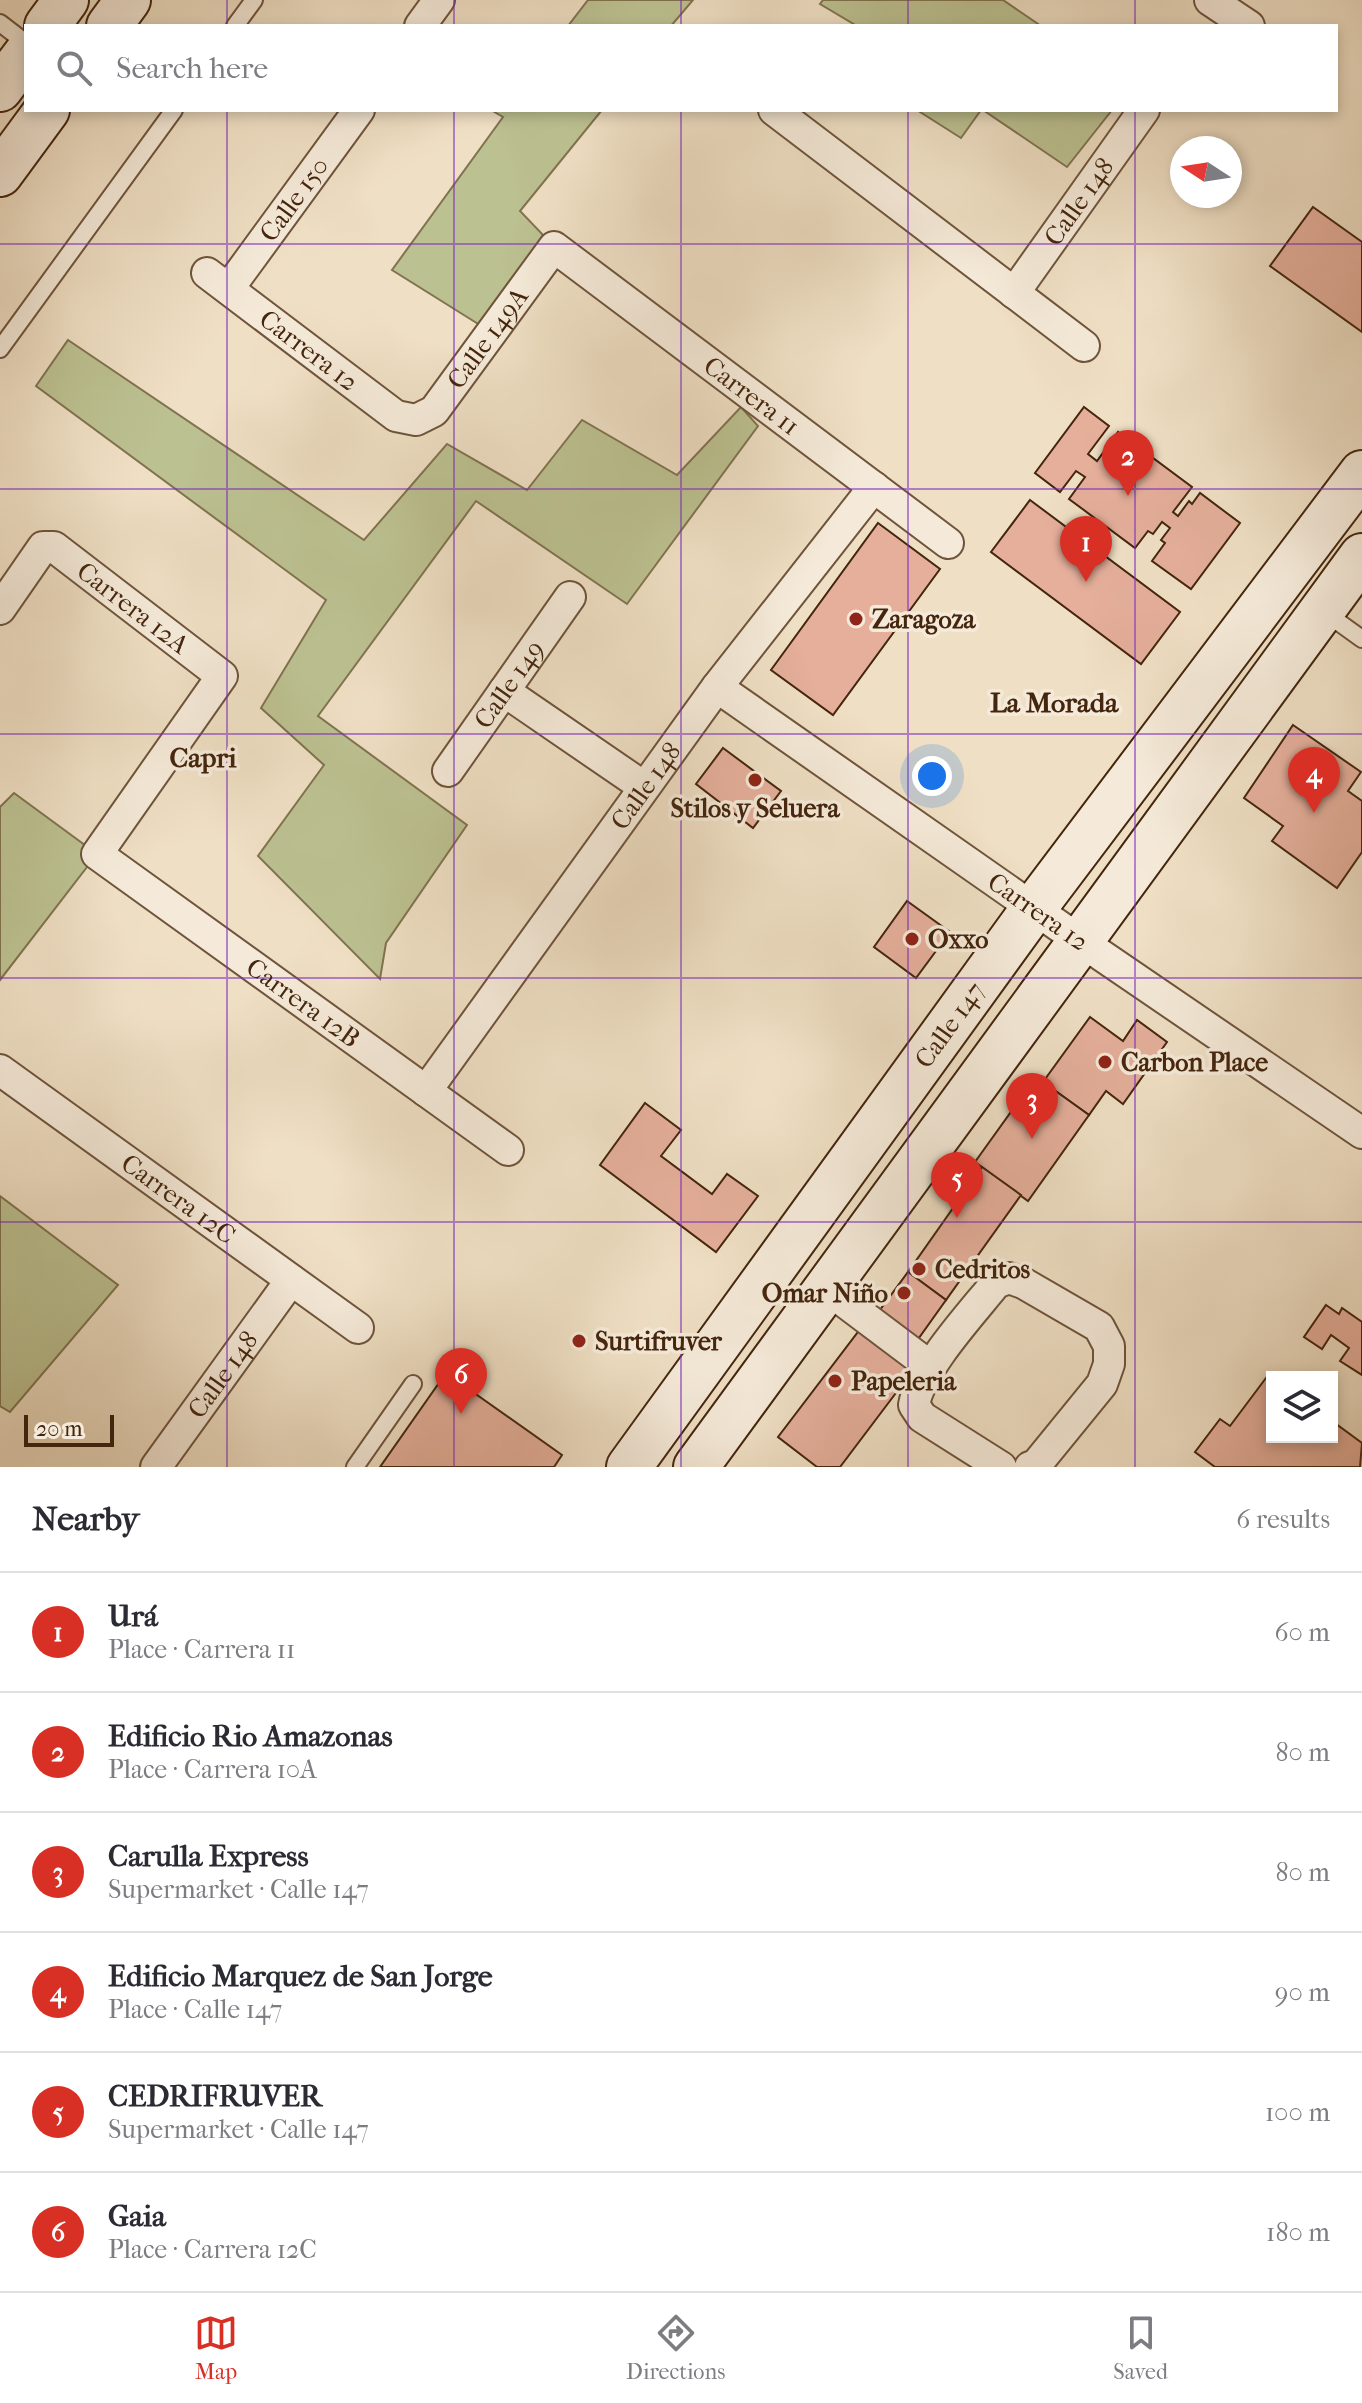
<!DOCTYPE html>
<html lang="en">
<head>
<meta charset="utf-8">
<style>
  body { margin:0; font-family:"IM FELL French Canon",serif; background:#f2f2f3; color:#2b2b33 }
  .controls { position:absolute; right:24px; bottom:24px; display:grid; overflow:hidden; border-radius:0px; box-shadow:0 4px 12px #0003 }
  .controls button { width:72px; height:72px; display:grid; place-items:center; padding:0; border:0; border-bottom:2px solid #e1e1e2; background:#fff; color:#2b2b33; font:40px sans-serif }
  .compass { position:absolute; left:1170px; top:136px; width:72px; height:72px; border-radius:50%; background:#fff; box-shadow:0 4px 12px #0003; rotate:282deg }
  .scale { position:absolute; left:24px; bottom:20px; width:90px; box-sizing:border-box; padding-left:8px; border:4px solid #44250d; border-top:0; font-size:22px; line-height:28px; white-space:nowrap; color:#44250d; -webkit-text-stroke:6px #f5ead9; paint-order:stroke }
  .you { position:absolute; left:932px; top:776px; width:28px; height:28px; margin:-20px; border:6px solid #fff; border-radius:50%; background:#1a73e8; box-shadow:0 0 0 12px #1a73e833 }
  .badge { display:grid; place-items:center; width:52px; height:52px; border-radius:50%; background:#d93025; color:#fff; font-size:26px; font-weight:700 }
  .pin { position:absolute; translate:-50% -66px; filter:drop-shadow(0 2px 4px #0008) }
  .pin::after { content:''; position:absolute; top:42px; width:28px; height:24px; background:inherit; clip-path:polygon(0 0,100% 0,50% 100%) }
  .list { margin:0; padding:0; list-style:none }
  h2 { display:flex; justify-content:space-between; align-items:center; height:104px; margin:0; padding:0 32px; font-size:34px }
  h2 small { font-size:26px; font-weight:400; color:#7c7c81 }
  .list li { display:grid; grid-template-columns:52px 1fr auto; gap:24px; align-items:center; box-sizing:border-box; height:120px; padding:0 32px; border-top:2px solid #e1e1e2 }
  .list b { display:block; font-size:30px; white-space:nowrap }
  .list p { margin:0; font-size:26px; white-space:nowrap; color:#7c7c81 }
  .list em { font-size:26px; font-style:normal; color:#7c7c81 }
  .icon { flex:none; width:44px; height:44px; fill:none; stroke:currentColor; stroke-width:2; stroke-linecap:round; stroke-linejoin:round }
  .map { position:relative; flex:none; width:1362px; height:1467px; overflow:hidden }
  .search { position:absolute; background:#fff; box-shadow:0 4px 12px #0003; left:24px; right:24px; top:24px; height:88px; display:flex; align-items:center; gap:20px; box-sizing:border-box; padding:0 28px; border-radius:0px; color:#7c7c81; font-size:30px }
  .sheet { height:824px; background:#fff }
  nav { display:flex; justify-content:space-around; align-items:center; box-sizing:border-box; height:112px; border-top:2px solid #e1e1e2; background:#fff; font-size:22px; color:#7c7c81 }
  nav a { display:grid; justify-items:center; gap:4px }
  nav .on { color:#d93025 }
  .map>svg:first-child { display:block }
  .green { fill:#bcc191; stroke:#80734f; stroke-width:2 }
  .building { fill:#e5af9b; stroke:#44250d; stroke-width:2 }
  .lines { fill:none; stroke-linecap:round; stroke-linejoin:round }
  .lane-casing { stroke:#6f543b; stroke-width:20 }
  .street-casing { stroke:#6f543b; stroke-width:34 }
  .secondary-casing { stroke:#44250d; stroke-width:48 }
  .lane { stroke:#f5ead9; stroke-width:16 }
  .street { stroke:#f5ead9; stroke-width:30 }
  .secondary { stroke:#f5ead9; stroke-width:44 }
  .grid { fill:none; stroke:#7b2cbf; stroke-width:2; stroke-opacity:0.55 }
  .poi-dot { fill:#8f2418; stroke:#f5ead9; stroke-width:3 }
  .labels { text-anchor:middle; dominant-baseline:central; stroke-width:7; stroke-linejoin:round; paint-order:stroke }
  .street-label { font-size:26px; fill:#44250d; stroke:#f5ead9 }
  .poi-label { font-size:26px; font-weight:bold; fill:#44250d; stroke:#f5ead9; text-anchor:start }
  .neighbourhood-label { font-size:28px; font-weight:bold; fill:#44250d; stroke:#f5ead9 }
</style>
</head>
<body>
<div class="map">
<svg width="1362" height="1467" viewBox="0 0 1362 1467">
  <rect width="100%" height="100%" fill="#efdfc4"/>
  <filter id="stains"><feTurbulence type="fractalNoise" baseFrequency=".0025" numOctaves="4"/><feColorMatrix values="0 0 0 0 .2 0 0 0 0 .09 0 0 0 0 .02 0 0 0 .5 -.17"/></filter>
  <radialGradient id="worn" r=".72"><stop offset=".6" stop-color="#630" stop-opacity="0"/><stop offset="1" stop-color="#630" stop-opacity=".3"/></radialGradient>
  <g class="green">
    <polygon points="588,0 693,0 671,26 568,26"/>
    <polygon points="823,0 1003,0 1041,26 857,26 820,4"/>
    <polygon points="491,110 602,110 520,211 546,238 483,327 392,270 503,117"/>
    <polygon points="917,110 981,110 961,138"/>
    <polygon points="983,110 1112,110 1067,167"/>
    <polygon points="68,340 364,540 447,444 527,490 582,420 677,475 741,407 758,426 627,604 476,501 318,716 467,825 386,943 380,979 258,856 324,765 261,708 326,600 36,386"/>
    <polygon points="14,793 97,854 0,980 0,807"/>
    <polygon points="0,1196 118,1285 10,1412 0,1406"/>
  </g>
  <g class="building">
    <polygon points="1313,207 1362,242 1362,332 1270,266"/>
    <polygon points="1084,407 1109,426 1088,454 1097,461 1118,432 1192,487 1173,512 1178,516 1189,501 1192,504 1200,493 1240,523 1191,589 1152,561 1165,543 1161,540 1170,528 1162,522 1153,534 1148,531 1135,548 1069,499 1085,477 1076,471 1060,492 1035,473"/>
    <polygon points="1030,500 1180,612 1141,664 991,552"/>
    <polygon points="878,523 940,569 833,715 771,670"/>
    <polygon points="1293,725 1361,772 1348,791 1362,801 1362,852 1337,888 1272,841 1283,826 1244,798"/>
    <polygon points="723,748 781,791 753,828 696,784"/>
    <polygon points="907,901 950,932 916,978 874,947"/>
    <polygon points="1090,1017 1123,1041 1137,1020 1167,1042 1123,1104 1106,1091 1089,1115 1043,1082"/>
    <polygon points="1036,1077 1089,1115 1028,1201 975,1162"/>
    <polygon points="645,1103 681,1130 661,1156 712,1194 727,1174 758,1196 716,1252 600,1165"/>
    <polygon points="982,1167 1021,1195 946,1300 908,1272"/>
    <polygon points="908,1272 946,1300 916,1342 877,1314"/>
    <polygon points="1326,1305 1339,1314 1342,1308 1362,1322 1362,1375 1340,1361 1349,1348 1331,1335 1322,1349 1304,1337"/>
    <polygon points="861,1328 914,1369 840,1467 817,1467 778,1437"/>
    <polygon points="446,1373 562,1455 554,1467 380,1467"/>
    <polygon points="1269,1374 1272,1377 1272,1437 1332,1437 1332,1421 1362,1443 1360,1467 1215,1467 1195,1452 1220,1419 1230,1426"/>
  </g>
  <g class="lines">
    <g class="lane-casing">
      <g id="lane">
        <polyline points="0,23 26,43"/>
        <polyline points="235,26 254,0"/>
        <polyline points="0,349 174,110"/>
        <polyline points="1323,611 1362,639"/>
        <polyline points="355,1467 413,1384"/>
      </g>
    </g>
    <g class="street-casing">
      <g id="street">
        <polyline points="1210,0 1249,26"/>
        <polyline points="420,26 439,0"/>
        <polyline points="774,110 1084,346"/>
        <path id="s1" d="M207,273L396,416L416,420L434,411L554,247L948,543"/>
        <path id="s2" d="M229,288L359,110"/>
        <path id="s3" d="M1014,293L1144,110"/>
        <path id="s4" d="M0,609L43,547H54L222,676L97,854L508,1150"/>
        <path id="s5" d="M717,687L1079,940L1362,1133"/>
        <polyline points="504,691 644,787"/>
        <path id="s6" d="M448,771L570,597"/>
        <path id="s7" d="M0,1070L358,1328"/>
        <path id="s8" d="M426,1091L717,687L874,487"/>
        <polyline points="826,1288 931,1367"/>
        <path id="s9" d="M156,1467L291,1280"/>
        <path d="M1001,1467L922,1417L914,1405C920,1369 972,1313 996,1283L1009,1278L1023,1283L1099,1327L1109,1346V1364L1102,1384L1036,1465L1030,1467"/>
      </g>
    </g>
    <g class="secondary-casing">
      <g id="secondary">
        <polyline points="47,26 66,0"/>
        <polyline points="109,26 128,0"/>
        <polyline points="0,89 26,54"/>
        <polyline points="0,174 47,110"/>
        <path id="s10" d="M629,1467L1034,908L1362,473"/>
        <polyline points="696,1467 1362,556"/>
      </g>
    </g>
    <use href="#lane" class="lane"/>
    <use href="#street" class="street"/>
    <use href="#secondary" class="secondary"/>
  </g>
  <path class="grid" d="M227,0V26M454,0V26M681,0V26M908,0V26M1135,0V26M227,110V1467M454,110V1467M681,110V1467M908,110V1467M1135,110V1467M0,244H1362M0,489H1362M0,734H1362M0,978H1362M0,1222H1362"/>
  <g class="poi-dot">
    <circle cx="856" cy="619" r="8"/>
    <circle cx="755" cy="780" r="8"/>
    <circle cx="912" cy="939" r="8"/>
    <circle cx="1105" cy="1062" r="8"/>
    <circle cx="919" cy="1269" r="8"/>
    <circle cx="904" cy="1293" r="8"/>
    <circle cx="579" cy="1341" r="8"/>
    <circle cx="835" cy="1381" r="8"/>
  </g>
  <g class="labels">
    <g class="street-label">
      <text stroke="none"><textPath href="#s2" startOffset="110">Calle 150</textPath></text>
      <text stroke="none"><textPath href="#s3" startOffset="112">Calle 148</textPath></text>
      <text stroke="none"><textPath href="#s1" startOffset="368">Calle 149A</textPath></text>
      <text stroke="none"><textPath href="#s1" startOffset="128">Carrera 12</textPath></text>
      <text stroke="none"><textPath href="#s1" startOffset="728">Carrera 11</textPath></text>
      <text stroke="none"><textPath href="#s4" startOffset="186">Carrera 12A</textPath></text>
      <text stroke="none"><textPath href="#s6" startOffset="106">Calle 149</textPath></text>
      <text stroke="none"><textPath href="#s8" startOffset="376">Calle 148</textPath></text>
      <text stroke="none"><textPath href="#s5" startOffset="392">Carrera 12</textPath></text>
      <text stroke="none"><textPath href="#s4" startOffset="770">Carrera 12B</textPath></text>
      <text stroke="none"><textPath href="#s10" startOffset="546">Calle 147</textPath></text>
      <text stroke="none"><textPath href="#s7" startOffset="220">Carrera 12C</textPath></text>
      <text stroke="none"><textPath href="#s9" startOffset="114">Calle 148</textPath></text>
    </g>
    <g class="poi-label">
      <text x="872" y="619">Zaragoza</text>
      <text x="755" y="808" text-anchor="middle">Stilos y Seluera</text>
      <text x="928" y="939">Oxxo</text>
      <text x="1121" y="1062">Carbon Place</text>
      <text x="935" y="1269">Cedritos</text>
      <text x="888" y="1293" text-anchor="end">Omar Niño</text>
      <text x="595" y="1341">Surtifruver</text>
      <text x="851" y="1381">Papeleria</text>
    </g>
    <g class="neighbourhood-label">
      <text x="1054" y="702">La Morada</text>
      <text x="203" y="757">Capri</text>
    </g>
  </g>
  <rect width="100%" height="100%" filter="url(#stains)"/>
  <rect width="100%" height="100%" fill="url(#worn)"/>
</svg>
<div class="controls">
<button><svg class="icon" aria-label="layers" viewBox="0 0 24 24"><path d="M12 4l9 5-9 5-9-5zM3 14l9 5 9-5"/></svg></button>
</div>
<svg class="compass" viewBox="-18 -18 36 36"><path d="M0-13l5 13h-10z" fill="#e53935"/><path d="M0 13l5-13h-10z" fill="#7c7c81"/></svg>
<div class="scale">20 m</div>
<div class="you"></div>
<div class="pin badge" style="left:1086px;top:582px">1</div>
<div class="pin badge" style="left:1128px;top:496px">2</div>
<div class="pin badge" style="left:1032px;top:1139px">3</div>
<div class="pin badge" style="left:1314px;top:813px">4</div>
<div class="pin badge" style="left:957px;top:1218px">5</div>
<div class="pin badge" style="left:461px;top:1414px">6</div>
<div class="search"><svg class="icon" aria-label="search" viewBox="0 0 24 24"><circle cx="10" cy="10" r="6"/><path d="M15 15l6 6"/></svg>Search here</div>
</div>
<section class="sheet">
<h2>Nearby<small>6 results</small></h2>
<ul class="list">
<li><span class="badge">1</span><div><b>Urá</b><p>Place · Carrera 11</p></div><em>60 m</em></li>
<li><span class="badge">2</span><div><b>Edificio Rio Amazonas</b><p>Place · Carrera 10A</p></div><em>80 m</em></li>
<li><span class="badge">3</span><div><b>Carulla Express</b><p>Supermarket · Calle 147</p></div><em>80 m</em></li>
<li><span class="badge">4</span><div><b>Edificio Marquez de San Jorge</b><p>Place · Calle 147</p></div><em>90 m</em></li>
<li><span class="badge">5</span><div><b>CEDRIFRUVER</b><p>Supermarket · Calle 147</p></div><em>100 m</em></li>
<li><span class="badge">6</span><div><b>Gaia</b><p>Place · Carrera 12C</p></div><em>180 m</em></li>
</ul>
</section>
<nav>
<a class="on"><svg class="icon" aria-label="map" viewBox="0 0 24 24"><path d="M3 6l6-2 6 2 6-2v14l-6 2-6-2-6 2zM9 4v14M15 6v14"/></svg>Map</a>
<a><svg class="icon" aria-label="directions" viewBox="0 0 24 24"><path d="M12 3l9 9-9 9-9-9zM9 14v-3h6M13 9l2 2-2 2"/></svg>Directions</a>
<a><svg class="icon" aria-label="saved" viewBox="0 0 24 24"><path d="M7 4h10v16l-5-4-5 4z"/></svg>Saved</a>
</nav>
</body>
</html>
